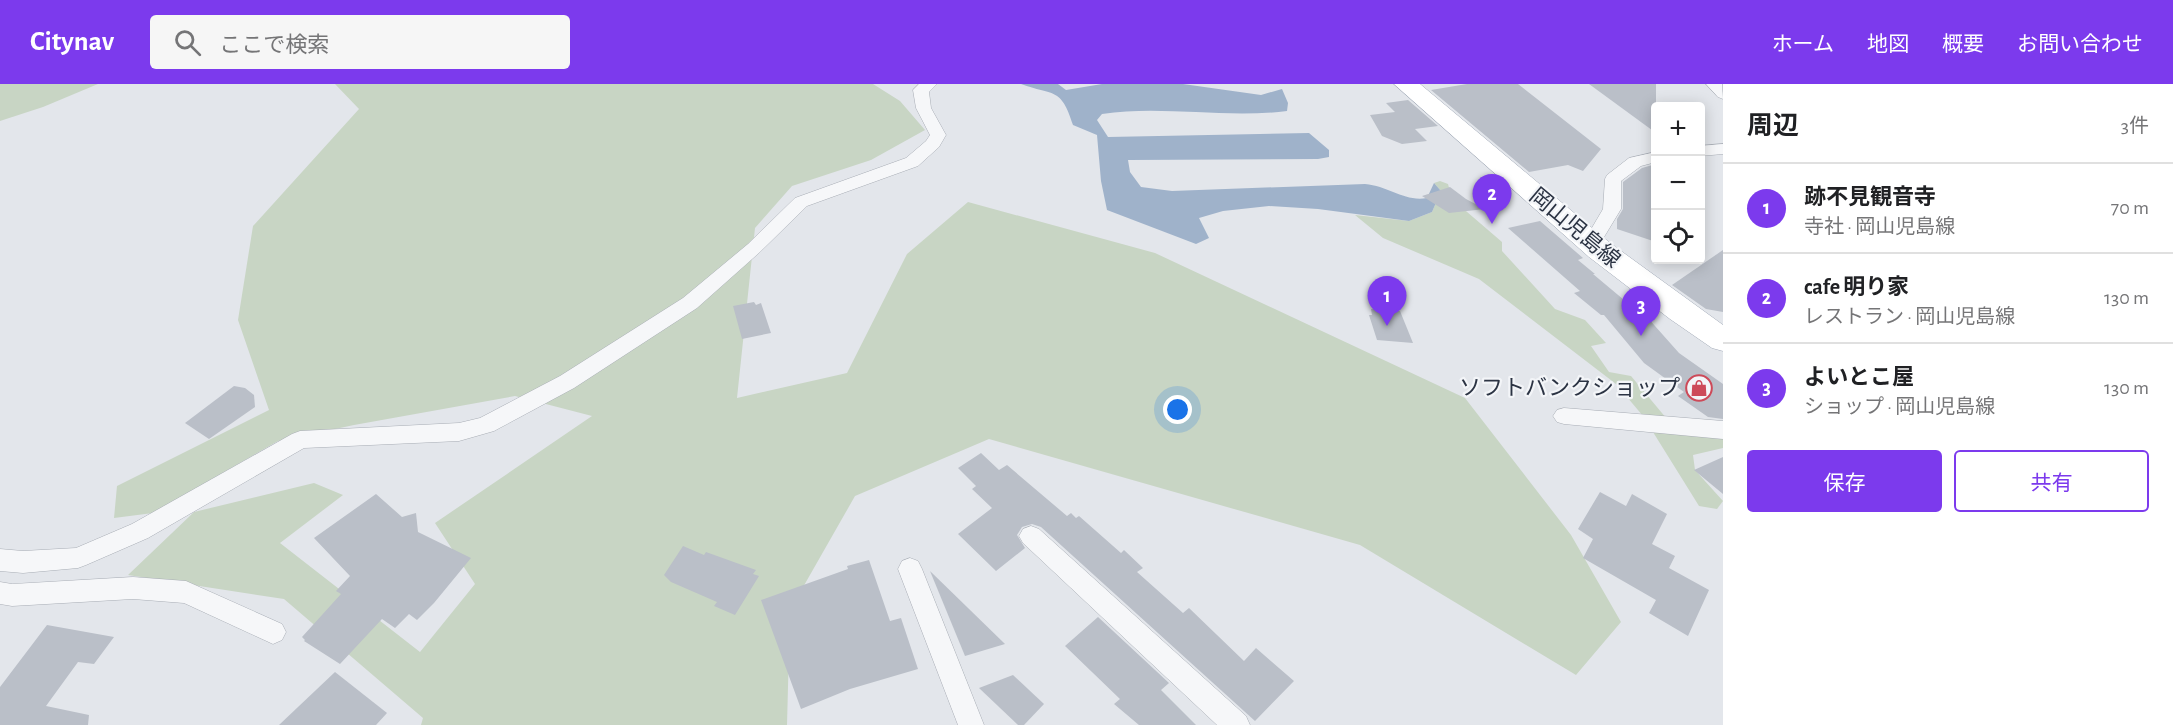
<!DOCTYPE html>
<html lang="ja">
<head>
<meta charset="utf-8">
<style>
  body { margin:0; font-family:"Alegreya Sans","Noto Sans JP",sans-serif; background:#f6f6f6; color:#202124 }
  .controls { position:absolute; right:18px; top:18px; display:grid; overflow:hidden; border-radius:6px; box-shadow:0 3px 15px #0003 }
  .controls button { width:54px; height:54px; display:grid; place-items:center; padding:0; border:0; border-bottom:2px solid #e0e0e0; background:#fff; color:#202124; font:30px sans-serif }
  .you { position:absolute; left:1178px; top:326px; width:21px; height:21px; margin:-15px; border:4px solid #fff; border-radius:50%; background:#1a73e8; box-shadow:0 0 0 9px #1a73e833 }
  .badge { display:grid; place-items:center; width:39px; height:39px; border-radius:50%; background:#7c3aed; color:#fff; font-size:20px; font-weight:700 }
  .pin { position:absolute; translate:-50% -50px; filter:drop-shadow(0 2px 3px #0008) }
  .pin::after { content:''; position:absolute; top:32px; width:21px; height:18px; background:inherit; clip-path:polygon(0 0,100% 0,50% 100%) }
  .list { margin:0; padding:0; list-style:none }
  h2 { display:flex; justify-content:space-between; align-items:center; height:78px; margin:0; padding:0 24px; font-size:26px }
  h2 small { font-size:20px; font-weight:400; color:#757577 }
  .list li { display:grid; grid-template-columns:39px 1fr auto; gap:18px; align-items:center; box-sizing:border-box; height:90px; padding:0 24px; border-top:2px solid #e0e0e0 }
  .list b { display:block; font-size:22px; white-space:nowrap }
  .list p { margin:0; font-size:20px; white-space:nowrap; color:#757577 }
  .list em { font-size:20px; font-style:normal; color:#757577 }
  .actions { display:flex; gap:12px; padding:18px 24px }
  .actions a { flex:1; padding:14px 0; border:2px solid #7c3aed; border-radius:6px; text-align:center; font-size:21px; color:#7c3aed }
  .actions .main { background:#7c3aed; color:#fff }
  .icon { flex:none; width:33px; height:33px; fill:none; stroke:currentColor; stroke-width:2; stroke-linecap:round; stroke-linejoin:round }
  .map { position:relative; flex:none; width:1723px; height:641px; overflow:hidden }
  header { display:flex; align-items:center; gap:36px; box-sizing:border-box; height:84px; padding:0 30px; background:#7c3aed; color:#fff }
  header strong { font-size:28px }
  nav { display:flex; gap:33px; margin-inline-start:auto; font-size:21px }
  .search { width:420px; height:54px; background:#f6f6f6; display:flex; align-items:center; gap:15px; box-sizing:border-box; padding:0 21px; border-radius:6px; color:#757577; font-size:22px }
  main { display:flex }
  aside { flex:1; background:#fff }
  .map>svg:first-child { display:block }
  .green { fill:#c8d5c4 }
  .water { fill:#9fb2ca }
  .building { fill:#babfc8 }
  .lines { fill:none; stroke-linecap:round; stroke-linejoin:round }
  .minor-casing { stroke:#a8adb5; stroke-width:1 }
  .primary-casing { stroke:#a2aab7; stroke-width:1 }
  .minor { fill:#f6f7f9; fill-rule:evenodd }
  .primary { fill:#fff; fill-rule:evenodd }
  .labels { text-anchor:middle; dominant-baseline:central; stroke-width:4.5; stroke-linejoin:round; paint-order:stroke }
  .street-label { font-size:22px; fill:#2b3343; stroke:#f3f5f8 }
  .poi-label { font-size:22px; fill:#2b3343; stroke:#f3f5f8; text-anchor:end }
</style>
</head>
<body>
<header>
<strong>Citynav</strong>
<div class="search"><svg class="icon" aria-label="search" viewBox="0 0 24 24"><circle cx="10" cy="10" r="6"/><path d="M15 15l6 6"/></svg>ここで検索</div>
<nav><a>ホーム</a><a>地図</a><a>概要</a><a>お問い合わせ</a></nav>
</header>
<main>
<div class="map">
<svg width="1723" height="641" viewBox="0 0 1723 641">
  <rect width="100%" height="100%" fill="#e3e6eb"/>
  <g class="green">
    <polygon points="0,0 98,0 43,23 0,37"/>
    <polygon points="335,0 873,0 900,17 925,46 871,76 792,102 755,144 737,314 847,289 907,170 968,118 1155,169 1465,314 1571,451 1621,538 1576,591 1360,461 989,355 855,412 790,526 787,641 421,641 423,634 284,515 128,491 194,428 314,399 343,411 280,459 420,568 475,500 435,439 592,332 515,312 354,341 278,357 153,429 114,434 117,402 269,326 238,236 253,142 359,25"/>
    <polygon points="1440,97 1448,100 1452,115 1502,158 1502,167 1555,225 1585,236 1606,259 1591,262 1609,288 1631,292 1677,347 1723,352 1723,364 1693,371 1695,386 1723,417 1717,425 1699,422 1643,332 1616,300 1479,195 1383,154 1355,131 1409,137 1432,128 1441,107 1434,99"/>
  </g>
  <path class="water" d="M1021,0H1058L1066,6L1102,0H1183L1261,11L1282,5L1288,19L1287,27C1225,35 1163,21 1102,30L1097,36L1108,53L1309,49L1329,66V73L1318,75L1128,76L1130,88L1141,103L1172,107L1365,100C1389,102 1404,118 1427,114L1434,99L1441,107L1432,128L1409,137L1318,125L1269,122L1223,127L1199,134L1209,154L1196,160L1107,126L1101,97L1097,51L1073,41C1061,2 1053,12 1021,0Z"/>
  <g class="building">
    <polygon points="1467,0 1518,0 1601,65 1583,87 1568,81 1529,88 1431,6"/>
    <polygon points="1589,0 1656,0 1656,49"/>
    <polygon points="1408,16 1438,42 1415,45 1427,57 1402,60 1382,52 1370,31 1395,28 1386,19"/>
    <polygon points="1656,80 1656,158 1617,145 1617,135 1623,125 1623,98 1642,84"/>
    <polygon points="1450,103 1466,115 1485,125 1449,129 1422,112"/>
    <polygon points="1540,137 1583,174 1578,176 1595,190 1593,190 1636,226 1639,224 1679,269 1723,300 1723,335 1708,333 1678,312 1684,308 1644,279 1604,231 1601,231 1574,209 1580,207 1508,144"/>
    <polygon points="1723,166 1723,228 1706,225 1672,201"/>
    <polygon points="754,218 756,221 761,219 771,249 742,255 733,222"/>
    <polygon points="1371,225 1400,227 1413,259 1377,256 1369,231 1372,231"/>
    <polygon points="234,302 245,304 254,311 255,323 209,355 185,339"/>
    <polygon points="981,369 999,386 1007,381 1067,432 1071,429 1076,434 1079,432 1121,469 1124,466 1143,484 1137,488 1183,529 1189,524 1244,577 1256,564 1294,597 1255,637 1041,443 1032,440 1022,443 1017,451 1025,464 996,487 958,450 992,424 972,405 976,402 958,384"/>
    <polygon points="1723,373 1723,410 1694,386"/>
    <polygon points="1600,408 1626,422 1632,410 1667,430 1652,460 1675,472 1669,484 1709,506 1688,552 1649,529 1656,516 1583,474 1593,455 1578,445"/>
    <polygon points="376,410 402,433 416,429 418,448 471,474 434,519 417,536 409,530 395,544 382,535 340,580 304,557 305,556 302,553 341,510 336,507 350,492 314,454"/>
    <polygon points="683,462 704,471 706,468 756,486 753,490 759,492 735,531 714,522 717,518 671,498 664,491"/>
    <polygon points="869,476 890,537 901,534 918,585 850,605 801,625 761,516 848,485 847,482"/>
    <polygon points="930,487 1005,560 965,572"/>
    <polygon points="1098,533 1169,599 1161,606 1196,641 1139,641 1114,620 1120,615 1065,562"/>
    <polygon points="47,541 114,553 94,580 78,578 46,622 89,631 88,641 0,641 0,603"/>
    <polygon points="335,588 387,629 376,641 279,641"/>
    <polygon points="1013,591 1044,620 1024,641 1018,641 979,604"/>
  </g>
  <g class="lines">
    <g class="minor-casing">
      <g id="minor">
        <polygon points="919,0 937,0 929,8 931,24 946,51 939,63 918,82 807,122 760,168 697,224 574,304 494,347 459,357 304,364 148,454 86,481 78,484 23,489 0,487 0,465 23,467 76,464 132,440 292,350 300,347 459,339 480,334 560,292 683,214 748,160 795,114 906,74 926,57 930,51 916,24 913,6"/>
        <polygon points="1706,0 1722,0 1723,15 1718,13"/>
        <polygon points="1723,60 1723,70 1700,72 1700,62"/>
        <polygon points="1656,68 1656,78 1641,82 1621,97 1621,125 1598,163 1586,163 1583,159 1603,125 1605,95 1607,91 1629,74"/>
        <polygon points="1564,324 1723,337 1723,355 1564,340 1557,338 1553,332 1557,326"/>
        <polygon points="1031,442 1039,445 1246,632 1250,641 1217,641 1023,459 1019,452 1023,445"/>
        <polygon points="910,474 918,477 922,485 984,641 958,641 898,485 902,477"/>
        <polygon points="133,493 186,497 282,540 286,548 282,556 273,560 184,519 133,515 12,522 0,520 0,498 12,500"/>
      </g>
    </g>
    <g class="primary-casing">
      <polygon id="primary" points="1394,0 1420,0 1610,159 1723,241 1723,267 1712,264 1670,235 1589,173"/>
    </g>
    <use href="#minor" class="minor"/>
    <use href="#primary" class="primary"/>
  </g>
  <defs>
    <g id="shop-ring" transform="scale(1.35)"><circle r="9.5" fill="#f3f5f8" stroke="#cd4a59" stroke-width="1.5"/><path d="M-5-2.5h2.3a2.7 3.5 0 0 1 5.4 0H5L5.5 6h-11ZM-1.5-2.5h3a1.5 2.3 0 0 0-3 0Z" fill="#cd4a59"/></g>
  </defs>
  <g fill-rule="evenodd">
    <use href="#shop-ring" x="1699" y="304"/>
  </g>
  <g class="labels">
    <g class="street-label">
      <text transform="translate(1575 144) rotate(40)">岡山児島線</text>
    </g>
    <g class="poi-label">
      <text x="1680" y="304">ソフトバンクショップ</text>
    </g>
  </g>
</svg>
<div class="controls">
<button>+</button>
<button>−</button>
<button><svg class="icon" aria-label="locate" viewBox="0 0 24 24"><circle cx="12" cy="12" r="6"/><path d="M12 2v4M12 18v4M2 12h4M18 12h4"/></svg></button>
</div>
<div class="you"></div>
<div class="pin badge" style="left:1387px;top:242px">1</div>
<div class="pin badge" style="left:1492px;top:140px">2</div>
<div class="pin badge" style="left:1641px;top:252px">3</div>
</div>
<aside>
<h2>周辺<small>3件</small></h2>
<ul class="list">
<li><span class="badge">1</span><div><b>跡不見観音寺</b><p>寺社 · 岡山児島線</p></div><em>70 m</em></li>
<li><span class="badge">2</span><div><b>cafe 明り家</b><p>レストラン · 岡山児島線</p></div><em>130 m</em></li>
<li><span class="badge">3</span><div><b>よいとこ屋</b><p>ショップ · 岡山児島線</p></div><em>130 m</em></li>
</ul>
<div class="actions"><a class="main">保存</a><a>共有</a></div>
</aside>
</main>
</body>
</html>
